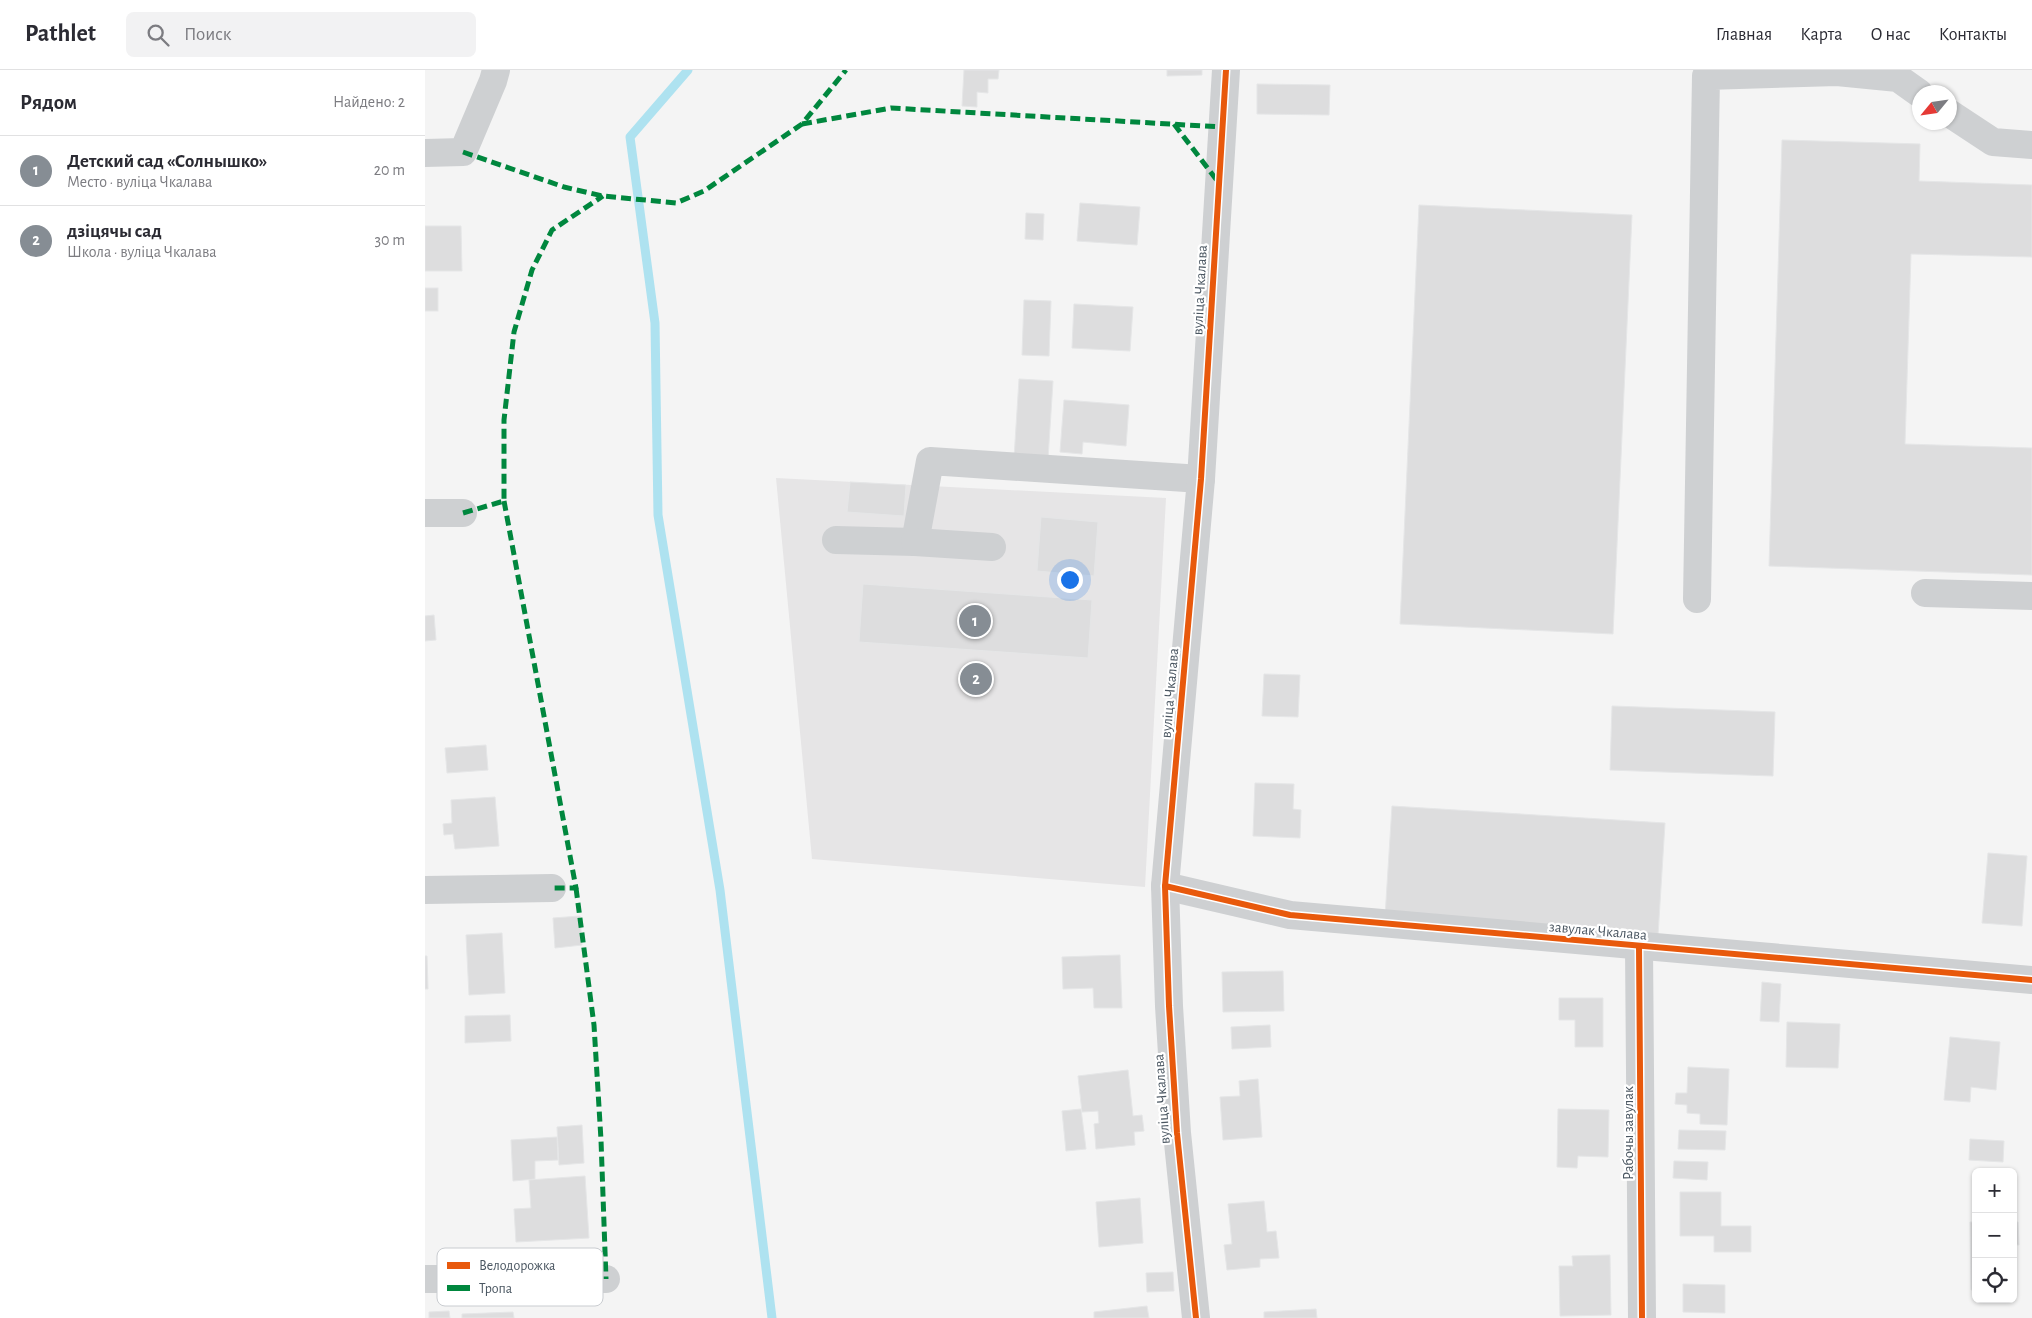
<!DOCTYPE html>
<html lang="ru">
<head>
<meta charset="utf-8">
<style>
  body { margin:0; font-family:"Alegreya Sans",sans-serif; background:#f2f2f3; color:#2b2b33 }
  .controls { position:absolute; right:15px; bottom:15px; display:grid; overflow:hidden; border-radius:8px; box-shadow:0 1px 4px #0004 }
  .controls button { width:45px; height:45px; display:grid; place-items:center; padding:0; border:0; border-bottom:1px solid #e1e1e2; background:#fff; color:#2b2b33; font:25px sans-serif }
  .compass { position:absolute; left:1487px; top:15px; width:45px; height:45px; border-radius:50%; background:#fff; box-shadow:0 1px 4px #0004; rotate:241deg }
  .you { position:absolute; left:644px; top:509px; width:18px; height:18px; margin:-12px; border:4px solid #fff; border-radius:50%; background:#1a73e8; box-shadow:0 0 0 8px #1a73e833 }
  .badge { display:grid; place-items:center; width:32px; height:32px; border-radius:50%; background:#868d94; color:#fff; font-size:16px; font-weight:700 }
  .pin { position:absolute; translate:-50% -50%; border:2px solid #fff; box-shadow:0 1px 5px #0006 }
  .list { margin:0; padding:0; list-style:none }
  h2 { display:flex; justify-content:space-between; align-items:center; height:65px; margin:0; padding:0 20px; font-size:21px }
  h2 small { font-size:16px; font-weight:400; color:#7c7c81 }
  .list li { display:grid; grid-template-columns:32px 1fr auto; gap:15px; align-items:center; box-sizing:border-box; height:70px; padding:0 20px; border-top:1px solid #e1e1e2 }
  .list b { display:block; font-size:19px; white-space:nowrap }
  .list p { margin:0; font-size:16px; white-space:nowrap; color:#7c7c81 }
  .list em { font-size:16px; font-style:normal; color:#7c7c81 }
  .icon { flex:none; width:28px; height:28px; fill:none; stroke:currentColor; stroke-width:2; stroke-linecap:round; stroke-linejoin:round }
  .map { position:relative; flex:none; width:1607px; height:1248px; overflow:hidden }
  header { display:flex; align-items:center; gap:30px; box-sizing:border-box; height:70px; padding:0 25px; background:#fff; border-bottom:1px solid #e1e1e2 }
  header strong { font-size:24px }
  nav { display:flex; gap:28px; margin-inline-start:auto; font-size:18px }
  .search { width:350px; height:45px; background:#f2f2f3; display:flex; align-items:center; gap:12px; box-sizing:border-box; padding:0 18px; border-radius:8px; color:#7c7c81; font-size:19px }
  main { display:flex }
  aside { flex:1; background:#fff }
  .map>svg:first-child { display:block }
  .education { fill:#e6e5e6 }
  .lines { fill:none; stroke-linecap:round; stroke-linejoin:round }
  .stream { stroke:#aee2f0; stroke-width:9 }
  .building { fill:#ddddde; stroke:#e5e6e7 }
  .minor { stroke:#ced0d2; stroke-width:28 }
  .quiet { stroke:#00873e; stroke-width:5; stroke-dasharray:10 5; stroke-linecap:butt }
  .cycleway-casing { stroke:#fff; stroke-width:9 }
  .cycleway { stroke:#e8590c; stroke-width:6 }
  .labels { text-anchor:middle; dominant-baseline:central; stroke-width:4.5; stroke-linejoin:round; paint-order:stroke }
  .street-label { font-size:15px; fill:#4a5661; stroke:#fff }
  .key { fill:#fff; stroke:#c9ccd0; stroke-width:1 }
  .key-label { font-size:14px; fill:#4a5661 }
</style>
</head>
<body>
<header>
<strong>Pathlet</strong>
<div class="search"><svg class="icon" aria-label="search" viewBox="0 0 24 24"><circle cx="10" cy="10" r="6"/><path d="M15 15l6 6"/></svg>Поиск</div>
<nav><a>Главная</a><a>Карта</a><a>О нас</a><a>Контакты</a></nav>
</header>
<main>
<aside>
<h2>Рядом<small>Найдено: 2</small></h2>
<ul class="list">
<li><span class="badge">1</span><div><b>Детский сад «Солнышко»</b><p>Место · вуліца Чкалава</p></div><em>20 m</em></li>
<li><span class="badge">2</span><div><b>дзіцячы сад</b><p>Школа · вуліца Чкалава</p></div><em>30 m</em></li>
</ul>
</aside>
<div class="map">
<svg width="1607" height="1248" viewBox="0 0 1607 1248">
  <rect width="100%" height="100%" fill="#f4f4f4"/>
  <polygon class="education" points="351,408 741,428 720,817 387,789"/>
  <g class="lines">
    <polyline class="stream" points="263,0 205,67 230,253 233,445 295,820 347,1248"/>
  </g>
  <g class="building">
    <polygon points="539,0 574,0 573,9 563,9 563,23 552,22 552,37 537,36"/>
    <polygon points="742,0 777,0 777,5 742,6"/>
    <polygon points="832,14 905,15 904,45 832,44"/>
    <polygon points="1357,70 1495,74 1494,111 1607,115 1607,187 1486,184 1480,374 1607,378 1607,505 1344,496"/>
    <polygon points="655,133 715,137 712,175 652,171"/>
    <polygon points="994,135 1207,145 1188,564 975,554"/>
    <polygon points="601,143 619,144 618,170 600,169"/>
    <polygon points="0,156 36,156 37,201 0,201"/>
    <rect x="0" y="218" width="13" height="23"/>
    <polygon points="599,230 626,231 624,286 597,285"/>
    <polygon points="649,234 708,237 705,281 647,278"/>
    <polygon points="594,309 628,311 623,389 589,388"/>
    <polygon points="639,330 704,335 701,376 658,372 657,384 635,382"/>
    <polygon points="425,412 481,415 479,446 422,442"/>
    <polygon points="616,447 673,452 669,506 612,501"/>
    <polygon points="438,514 667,530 663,588 434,572"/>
    <polygon points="9,545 11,570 0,571 0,546"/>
    <polygon points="839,604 875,605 873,647 837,646"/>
    <polygon points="1187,636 1350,642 1348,706 1185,700"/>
    <polygon points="61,675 63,700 22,703 20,678"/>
    <polygon points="830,713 869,714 868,739 876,740 875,768 828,766"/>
    <polygon points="70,727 74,776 30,779 28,764 19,765 18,754 27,753 26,730"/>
    <polygon points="967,736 1240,753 1233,865 960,847"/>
    <polygon points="1563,783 1602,786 1597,856 1557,853"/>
    <polygon points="155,846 157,875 130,878 128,848"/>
    <polygon points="77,863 80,923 44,925 41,865"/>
    <polygon points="695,885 697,938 669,938 668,918 638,919 637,887"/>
    <polygon points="0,886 2,886 3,919 0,919"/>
    <polygon points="858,901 859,941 798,942 797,902"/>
    <polygon points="1337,912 1356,914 1354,952 1335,951"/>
    <polygon points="1134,928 1178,928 1178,977 1150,977 1150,950 1134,950"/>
    <polygon points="85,945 86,971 40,973 40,946"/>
    <polygon points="1362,952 1415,954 1413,998 1361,997"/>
    <polygon points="845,955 846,977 807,979 806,957"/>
    <polygon points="1525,967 1575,972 1571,1020 1546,1017 1545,1032 1519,1030"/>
    <polygon points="1263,997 1304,999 1302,1055 1275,1054 1275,1044 1262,1043 1262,1035 1250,1034 1251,1023 1262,1023"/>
    <polygon points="703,1000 708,1046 717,1045 719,1061 709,1062 710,1075 671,1079 669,1054 674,1053 673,1041 657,1042 653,1006"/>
    <polygon points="833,1009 837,1067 798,1070 795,1027 815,1026 814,1011"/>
    <polygon points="656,1039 661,1079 641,1081 637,1041"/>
    <polygon points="1133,1039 1184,1040 1183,1087 1153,1086 1152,1098 1132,1097"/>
    <polygon points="157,1055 159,1093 134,1095 132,1057"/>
    <polygon points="1254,1060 1301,1061 1300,1080 1253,1079"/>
    <polygon points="132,1067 133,1090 110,1091 110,1109 88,1111 86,1070"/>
    <polygon points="1545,1069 1579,1071 1578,1092 1544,1090"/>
    <polygon points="1249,1091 1283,1092 1282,1110 1248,1108"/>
    <polygon points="160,1106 164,1168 91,1172 89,1139 106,1138 104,1110"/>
    <polygon points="1255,1122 1296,1122 1296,1156 1326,1156 1326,1182 1289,1182 1289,1166 1255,1166"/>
    <polygon points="715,1128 718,1173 674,1177 671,1132"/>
    <polygon points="839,1131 842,1162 851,1161 854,1188 835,1189 835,1197 802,1200 799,1175 807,1174 803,1134"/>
    <polygon points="1545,1152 1551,1152 1551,1220 1546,1220"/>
    <polygon points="1588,1152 1593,1152 1594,1175 1588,1175"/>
    <polygon points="1185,1185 1186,1245 1135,1246 1134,1196 1148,1196 1147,1186"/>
    <polygon points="748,1202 749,1221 722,1222 721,1203"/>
    <polygon points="1258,1214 1300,1215 1300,1243 1258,1242"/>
    <polygon points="722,1236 724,1248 669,1248 669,1242"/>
    <polygon points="891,1239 892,1248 839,1248 839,1242"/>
    <polygon points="24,1241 25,1248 4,1248 4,1242"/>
    <polygon points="88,1242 89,1248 37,1248 37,1244"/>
  </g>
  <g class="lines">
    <g class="minor">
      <polyline points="1524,43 1568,72 1607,75"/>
      <polyline points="0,83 38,82 68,11 71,0"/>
      <polyline points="0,443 38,443"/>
      <polyline points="411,470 490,472 505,391 776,409"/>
      <polyline points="490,472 567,477"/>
      <polyline points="1500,523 1607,526"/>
      <polyline points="1272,529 1281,6 1412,2 1473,8 1494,23"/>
      <polyline points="740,816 865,845 1607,910"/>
      <polyline points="0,820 127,818"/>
      <polyline points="1214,877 1217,1248"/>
      <polyline points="0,1209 181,1209"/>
      <polyline points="771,1248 752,1063 744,936 740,816 776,409 801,0"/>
    </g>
    <g class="quiet">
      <polyline points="377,54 466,38 797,57"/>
      <polyline points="749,54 794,113"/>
      <polyline points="38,82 139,117 178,126 251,133 279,121 377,54 421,0"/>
      <polyline points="79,431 151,818 127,818"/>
      <polyline points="38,443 79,431 79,350 89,262 107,200 127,160 178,126"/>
      <polyline points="151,818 169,955 176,1070 181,1209"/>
    </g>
    <g class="cycleway-casing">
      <g id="cycleway">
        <polyline points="740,816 865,845 1607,910"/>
        <polyline points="1214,877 1217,1248"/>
        <polyline points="771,1248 752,1063 744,936 740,816 776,409 801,0"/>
      </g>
    </g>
    <use href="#cycleway" class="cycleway"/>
  </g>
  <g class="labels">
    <g class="street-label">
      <text transform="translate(775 220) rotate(-87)">вуліца Чкалава</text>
      <text transform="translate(745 623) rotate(-85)">вуліца Чкалава</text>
      <text transform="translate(1173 861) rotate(5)">завулак Чкалава</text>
      <text transform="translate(737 1029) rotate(-94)">вуліца Чкалава</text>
      <text transform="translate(1203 1063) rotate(-90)">Рабочы завулак</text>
    </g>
  </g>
  <rect x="12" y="1178" width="166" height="58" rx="8" class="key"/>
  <rect x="22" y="1192" width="23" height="7" fill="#e8590c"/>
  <rect x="22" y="1215" width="23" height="6" fill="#00873e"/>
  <g class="key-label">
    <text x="54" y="1200">Велодорожка</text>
    <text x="54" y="1223">Тропа</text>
  </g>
</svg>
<div class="controls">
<button>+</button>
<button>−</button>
<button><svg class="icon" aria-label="locate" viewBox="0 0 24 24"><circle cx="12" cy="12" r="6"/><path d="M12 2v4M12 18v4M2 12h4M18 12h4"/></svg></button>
</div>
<svg class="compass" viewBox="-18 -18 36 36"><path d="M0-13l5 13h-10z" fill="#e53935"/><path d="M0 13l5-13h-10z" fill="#7c7c81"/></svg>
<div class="you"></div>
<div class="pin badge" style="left:550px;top:551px">1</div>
<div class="pin badge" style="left:551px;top:609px">2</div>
</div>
</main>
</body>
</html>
